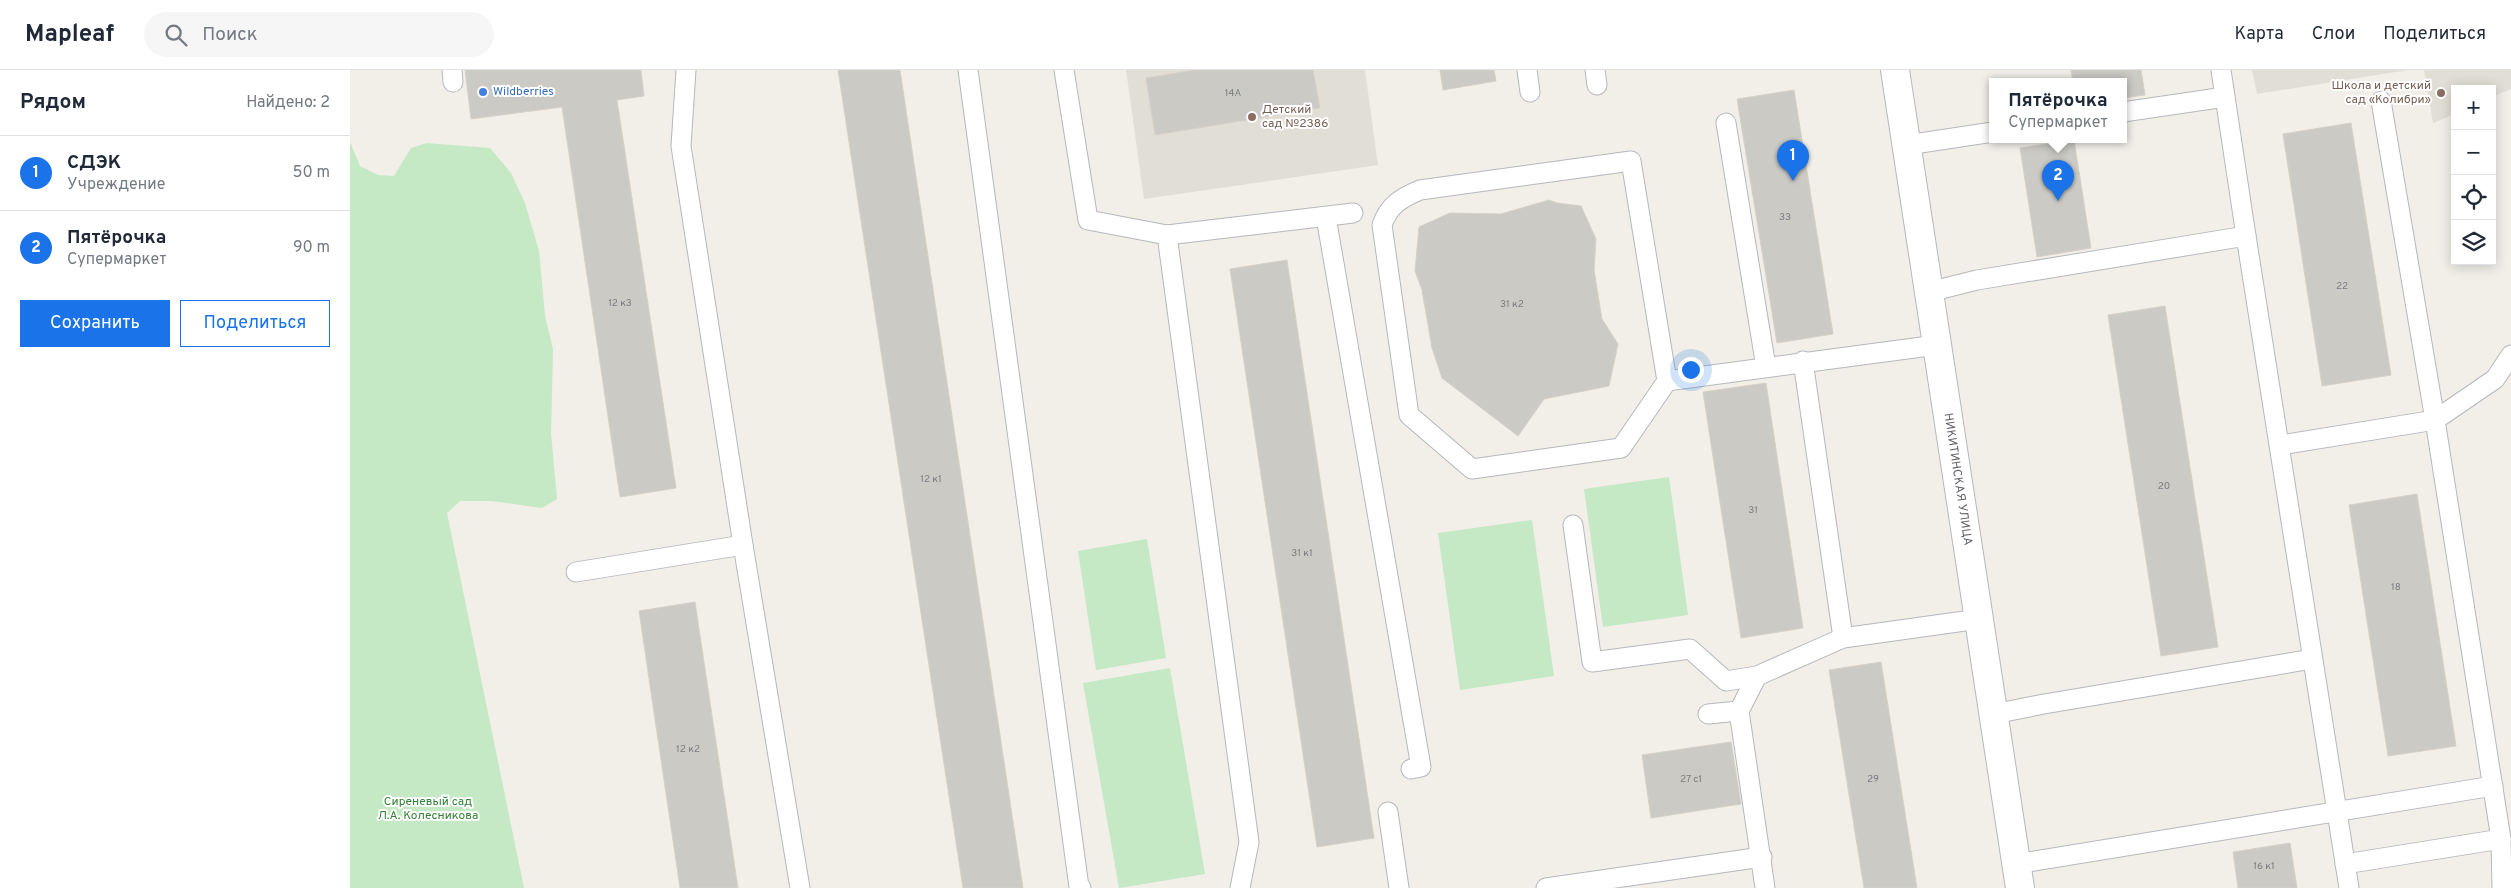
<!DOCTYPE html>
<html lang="ru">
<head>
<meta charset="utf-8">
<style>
  body { margin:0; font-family:Overpass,sans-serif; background:#f6f6f7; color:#1f2937 }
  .controls { position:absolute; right:15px; top:15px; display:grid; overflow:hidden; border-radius:0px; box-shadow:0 2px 12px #0003 }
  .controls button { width:45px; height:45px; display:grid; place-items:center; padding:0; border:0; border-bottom:1px solid #e0e1e3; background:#fff; color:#1f2937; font:25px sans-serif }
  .you { position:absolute; left:1340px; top:299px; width:18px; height:18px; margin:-12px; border:4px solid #fff; border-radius:50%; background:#1a73e8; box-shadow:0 0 0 8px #1a73e833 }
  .badge { display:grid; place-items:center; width:32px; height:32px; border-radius:50%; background:#1a73e8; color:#fff; font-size:16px; font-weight:700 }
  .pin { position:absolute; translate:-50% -41px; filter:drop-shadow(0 1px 2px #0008) }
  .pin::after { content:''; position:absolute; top:26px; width:18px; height:15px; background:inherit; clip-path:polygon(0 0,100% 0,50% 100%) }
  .popup { position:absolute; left:1639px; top:8px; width:138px; height:65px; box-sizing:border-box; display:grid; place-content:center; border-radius:0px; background:#fff; filter:drop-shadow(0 1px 4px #0005); font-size:16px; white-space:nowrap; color:#747a83 }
  .popup b { font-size:19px; color:#1f2937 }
  .popup::after { content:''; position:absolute; left:50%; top:100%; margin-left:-10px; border:10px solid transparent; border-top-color:#fff }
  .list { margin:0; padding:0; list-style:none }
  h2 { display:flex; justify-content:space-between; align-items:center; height:65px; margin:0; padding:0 20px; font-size:21px }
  h2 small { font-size:16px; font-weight:400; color:#747a83 }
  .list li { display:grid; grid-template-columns:32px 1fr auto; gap:15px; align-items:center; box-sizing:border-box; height:75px; padding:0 20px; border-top:1px solid #e0e1e3 }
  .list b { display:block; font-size:19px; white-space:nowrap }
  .list p { margin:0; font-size:16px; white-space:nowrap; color:#747a83 }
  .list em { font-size:16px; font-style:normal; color:#747a83 }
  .actions { display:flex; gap:10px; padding:15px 20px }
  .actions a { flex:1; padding:11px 0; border:1px solid #1a73e8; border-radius:0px; text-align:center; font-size:18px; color:#1a73e8 }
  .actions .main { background:#1a73e8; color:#fff }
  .icon { flex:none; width:28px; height:28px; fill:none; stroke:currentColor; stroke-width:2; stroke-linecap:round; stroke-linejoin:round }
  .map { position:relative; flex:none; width:2161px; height:818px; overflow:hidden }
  header { display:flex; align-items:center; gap:30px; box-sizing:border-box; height:70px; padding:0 25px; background:#fff; border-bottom:1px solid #e0e1e3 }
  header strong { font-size:24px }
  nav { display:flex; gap:28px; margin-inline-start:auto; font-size:18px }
  .search { width:350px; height:45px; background:#f6f6f7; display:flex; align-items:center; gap:12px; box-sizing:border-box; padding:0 18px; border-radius:28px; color:#747a83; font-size:19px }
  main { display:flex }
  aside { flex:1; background:#fff }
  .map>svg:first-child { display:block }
  .education { fill:#e1ded6 }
  .green { fill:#c5e8c5 }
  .building { fill:#cccac5; stroke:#d6d1c6 }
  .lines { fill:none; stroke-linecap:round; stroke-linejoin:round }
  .service-casing { stroke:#b5b8bc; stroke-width:21 }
  .minor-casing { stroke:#b5b8bc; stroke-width:30 }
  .service { stroke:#fff; stroke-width:19 }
  .minor { stroke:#fff; stroke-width:28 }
  .shop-dot { fill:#3f7fe0; stroke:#fff; stroke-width:2 }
  .education-dot { fill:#8d6e63; stroke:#fff; stroke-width:2 }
  .labels { text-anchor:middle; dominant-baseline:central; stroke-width:4; stroke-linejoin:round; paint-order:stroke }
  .number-label { font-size:10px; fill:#7a7d7f }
  .education-label { font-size:12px; fill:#785e54; stroke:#fff; text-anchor:end }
  .shop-label { font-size:12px; fill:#366cbe; stroke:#fff; text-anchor:start }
  .street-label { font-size:12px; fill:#5f6368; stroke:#fff }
  .park-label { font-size:12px; fill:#348238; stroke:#fff }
</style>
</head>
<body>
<header>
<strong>Mapleaf</strong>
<div class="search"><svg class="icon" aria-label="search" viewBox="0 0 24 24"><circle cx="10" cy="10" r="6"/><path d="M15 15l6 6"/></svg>Поиск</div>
<nav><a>Карта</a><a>Слои</a><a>Поделиться</a></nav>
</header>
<main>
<aside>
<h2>Рядом<small>Найдено: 2</small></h2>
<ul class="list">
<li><span class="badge">1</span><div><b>СДЭК</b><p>Учреждение</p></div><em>50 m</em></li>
<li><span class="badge">2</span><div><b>Пятёрочка</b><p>Супермаркет</p></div><em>90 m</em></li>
</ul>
<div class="actions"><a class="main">Сохранить</a><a>Поделиться</a></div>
</aside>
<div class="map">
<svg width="2161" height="818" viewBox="0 0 2161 818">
  <rect width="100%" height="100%" fill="#f1efe8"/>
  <g class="education">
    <polygon points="776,0 1015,0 1028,95 794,129"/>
    <polygon points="1902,0 2058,0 1907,24"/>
    <polygon points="2074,0 2161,0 2161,19 2142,27 2142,19 2105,19 2105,44 2083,53"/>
  </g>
  <g class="green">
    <polygon points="0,72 10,96 28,105 44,106 61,78 77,73 140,78 161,103 175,133 189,181 195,246 203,279 201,363 207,429 192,438 142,431 110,431 97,443 174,818 0,818"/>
    <polygon points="1319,407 1338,545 1253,557 1234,419"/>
    <polygon points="1182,450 1204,606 1110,620 1088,463"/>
    <polygon points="797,469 816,588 746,600 728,481"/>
    <polygon points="820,598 855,804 769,818 733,613"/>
  </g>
  <g class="building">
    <polygon points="115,0 291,0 294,26 267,30 326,418 270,427 212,37 121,49"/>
    <polygon points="488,0 550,0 673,818 613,818"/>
    <polygon points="845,0 963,0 970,38 805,65 796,8"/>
    <polygon points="1090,0 1144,0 1146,11 1093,20"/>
    <polygon points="1721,0 1791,0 1795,25 1773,28 1773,12 1723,12"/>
    <polygon points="1444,20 1483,264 1427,273 1387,29"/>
    <polygon points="2001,53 2041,305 1972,316 1933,64"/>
    <polygon points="1724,70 1741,178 1687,187 1670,78"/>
    <polygon points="1199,130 1207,133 1231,136 1246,169 1244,200 1252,249 1268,274 1259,316 1194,329 1168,366 1092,308 1082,278 1072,220 1065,201 1069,157 1100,143 1151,144"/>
    <polygon points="937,190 1024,768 967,777 880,199"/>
    <polygon points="1815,236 1868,577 1811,586 1758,245"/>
    <polygon points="1416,313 1453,558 1391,568 1353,322"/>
    <polygon points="2067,424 2106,676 2038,686 1999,435"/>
    <polygon points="345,532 388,818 330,818 289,541"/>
    <polygon points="1531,592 1567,818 1514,818 1479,600"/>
    <polygon points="1381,672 1391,734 1301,748 1292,685"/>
    <polygon points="1940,773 1947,818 1888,818 1883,782"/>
  </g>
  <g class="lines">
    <g class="service-casing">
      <g id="service">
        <polyline points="102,0 103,12"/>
        <polyline points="336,0 331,76 393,475 450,818"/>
        <polyline points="618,0 729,817 731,818"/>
        <polyline points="714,0 738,150 817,165"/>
        <polyline points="1177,0 1180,22"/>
        <polyline points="1245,0 1247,15"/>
        <polyline points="1871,0 1896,166"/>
        <polyline points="1773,42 1875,27"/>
        <polyline points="1376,53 1416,297"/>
        <polyline points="1557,75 1643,62"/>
        <polyline points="976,147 1071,697 1061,699"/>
        <polyline points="1579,222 1627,210 1896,166 1999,818"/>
        <polyline points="1453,291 1493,568"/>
        <path d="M1317,311L1281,91L1070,120C1051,128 1039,135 1032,155L1059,345L1122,399L1271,378L1317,311L1587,275"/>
        <polyline points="1930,375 2085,350 2031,31"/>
        <polyline points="1223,455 1242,592 1340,579 1376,611 1407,606 1493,568 1629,549"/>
        <polyline points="226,502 393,475"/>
        <polyline points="1407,606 1389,641 1415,818"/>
        <polyline points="1358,644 1389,641"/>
        <polyline points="1644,644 1694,634 1962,589"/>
        <polyline points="1038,742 1049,818"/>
        <polyline points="1666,794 2143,716"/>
        <polyline points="1995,794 2151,769"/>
        <polyline points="890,818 899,772 817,165 1003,143"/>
        <polyline points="1196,818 1412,787"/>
        <polyline points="2152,818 2151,769 2085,350 2145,309 2161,285"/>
      </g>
    </g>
    <g class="minor-casing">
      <g id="minor">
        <path id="s1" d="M1545,0L1670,818"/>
      </g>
    </g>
    <use href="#service" class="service"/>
    <use href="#minor" class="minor"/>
  </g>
  <circle class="shop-dot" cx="133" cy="22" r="5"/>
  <g class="education-dot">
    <circle cx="2091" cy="23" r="5"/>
    <circle cx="902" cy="47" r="5"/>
  </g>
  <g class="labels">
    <g class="number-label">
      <text x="883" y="23">14А</text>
      <text x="1435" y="147">33</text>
      <text x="1992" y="216">22</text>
      <text x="270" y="233">12 к3</text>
      <text x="1162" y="234">31 к2</text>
      <text x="581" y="409">12 к1</text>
      <text x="1814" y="416">20</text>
      <text x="1403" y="440">31</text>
      <text x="952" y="483">31 к1</text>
      <text x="2046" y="517">18</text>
      <text x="338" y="679">12 к2</text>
      <text x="1341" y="709">27 c1</text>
      <text x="1523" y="709">29</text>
      <text x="1914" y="796">16 к1</text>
    </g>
    <g class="education-label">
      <text x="2081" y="16">Школа и детский<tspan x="2081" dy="14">сад «Колибри»</tspan></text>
      <text x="912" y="40" text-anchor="start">Детский<tspan x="912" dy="14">сад №2386</tspan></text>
    </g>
    <g class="shop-label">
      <text x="143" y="22">Wildberries</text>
    </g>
    <g class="street-label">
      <text stroke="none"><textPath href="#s1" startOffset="414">НИКИТИНСКАЯ УЛИЦА</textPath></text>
    </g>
    <g class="park-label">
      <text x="78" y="732">Сиреневый сад<tspan x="78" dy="14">Л.А. Колесникова</tspan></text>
    </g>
  </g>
</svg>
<div class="controls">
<button>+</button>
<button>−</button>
<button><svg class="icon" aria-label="locate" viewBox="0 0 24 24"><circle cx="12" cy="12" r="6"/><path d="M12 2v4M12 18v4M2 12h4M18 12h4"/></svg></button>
<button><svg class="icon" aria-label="layers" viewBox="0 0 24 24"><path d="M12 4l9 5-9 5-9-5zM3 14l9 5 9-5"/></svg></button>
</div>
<div class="you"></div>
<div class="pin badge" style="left:1443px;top:111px">1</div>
<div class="pin badge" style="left:1708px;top:131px">2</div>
<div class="popup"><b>Пятёрочка</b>Супермаркет</div>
</div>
</main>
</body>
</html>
